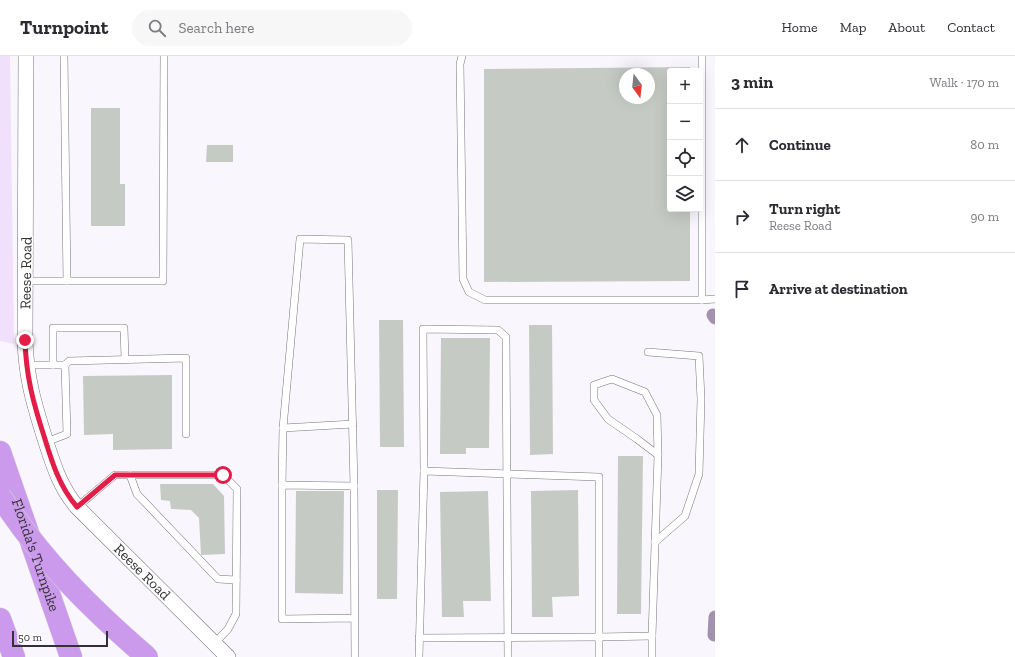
<!DOCTYPE html>
<html lang="en">
<head>
<meta charset="utf-8">
<style>
  body { margin:0; font-family:"Zilla Slab",serif; background:#f7f7f7; color:#2b2b33 }
  .controls { position:absolute; right:12px; top:12px; display:grid; overflow:hidden; border-radius:4px; box-shadow:0 4px 16px #0002 }
  .controls button { width:36px; height:36px; display:grid; place-items:center; padding:0; border:0; border-bottom:1px solid #e1e1e2; background:#fff; color:#2b2b33; font:20px sans-serif }
  .compass { position:absolute; left:619px; top:12px; width:36px; height:36px; border-radius:50%; background:#fff; box-shadow:0 4px 16px #0002; rotate:165deg }
  .scale { position:absolute; left:12px; bottom:10px; width:96px; box-sizing:border-box; padding-left:4px; border:2px solid #333134; border-top:0; font-size:11px; line-height:14px; white-space:nowrap; color:#333134; -webkit-text-stroke:3px #fff; paint-order:stroke }
  .stop { position:absolute; width:12px; height:12px; margin:-9px; border:3px solid #e11d48; border-radius:50%; background:#fff }
  .stop.end { background:#e11d48; border-color:#fff; box-shadow:0 1px 4px #0008 }
  .list { margin:0; padding:0; list-style:none }
  h2 { display:flex; justify-content:space-between; align-items:center; height:52px; margin:0; padding:0 16px; font-size:17px }
  h2 small { font-size:13px; font-weight:400; color:#7c7c81 }
  .list li { display:grid; grid-template-columns:26px 1fr auto; gap:12px; align-items:center; box-sizing:border-box; height:72px; padding:0 16px; border-top:1px solid #e1e1e2 }
  .list b { display:block; font-size:15px; white-space:nowrap }
  .list p { margin:0; font-size:13px; white-space:nowrap; color:#7c7c81 }
  .list em { font-size:13px; font-style:normal; color:#7c7c81 }
  .icon { flex:none; width:22px; height:22px; fill:none; stroke:currentColor; stroke-width:2; stroke-linecap:round; stroke-linejoin:round }
  .map { position:relative; flex:none; width:715px; height:601px; overflow:hidden }
  header { display:flex; align-items:center; gap:24px; box-sizing:border-box; height:56px; padding:0 20px; background:#fff; border-bottom:1px solid #e1e1e2 }
  header strong { font-size:19px }
  nav { display:flex; gap:22px; margin-inline-start:auto; font-size:14px }
  .search { width:280px; height:36px; background:#f7f7f7; display:flex; align-items:center; gap:10px; box-sizing:border-box; padding:0 14px; border-radius:22px; color:#7c7c81; font-size:15px }
  main { display:flex }
  aside { flex:1; background:#fff }
  .map>svg:first-child { display:block }
  .green { fill:#f0e0fc }
  .lines { fill:none; stroke-linecap:round; stroke-linejoin:round }
  .canal { stroke:#a292ae; stroke-width:13 }
  .building { fill:#c6cac4; fill-rule:evenodd }
  .service-casing { stroke:#77747a; stroke-width:8 }
  .minor-casing { stroke:#77747a; stroke-width:16 }
  .motorway-casing { stroke:#d6d6d6; stroke-width:23 }
  .service { stroke:#fff; stroke-width:7 }
  .minor { stroke:#fff; stroke-width:15 }
  .motorway { stroke:#cc9aed; stroke-width:22 }
  .motorway-bridge-casing { stroke:#d6d6d6; stroke-width:23; stroke-linecap:butt }
  .motorway-bridge { stroke:#cc9aed; stroke-width:22 }
  .route { stroke:#e11d48; stroke-width:5 }
  .labels { text-anchor:middle; dominant-baseline:central; stroke-width:3; stroke-linejoin:round; paint-order:stroke }
  .street-label { font-size:15px; fill:#333134; stroke:#fff }
</style>
</head>
<body>
<header>
<strong>Turnpoint</strong>
<div class="search"><svg class="icon" aria-label="search" viewBox="0 0 24 24"><circle cx="10" cy="10" r="6"/><path d="M15 15l6 6"/></svg>Search here</div>
<nav><a>Home</a><a>Map</a><a>About</a><a>Contact</a></nav>
</header>
<main>
<div class="map">
<svg width="715" height="601" viewBox="0 0 715 601">
  <rect width="100%" height="100%" fill="#faf6fd"/>
  <polygon class="green" points="0,0 10,0 14,288 0,285"/>
  <g class="lines">
    <g class="canal">
      <polyline points="713,259 715,262"/>
      <polyline points="714,579 715,561"/>
    </g>
  </g>
  <g class="building">
    <path d="M690,11V15H670V153H690V225L484,226V13ZM625,18H649V42H625Z"/>
    <polygon points="91,52 120,52 120,128 125,128 125,170 91,170"/>
    <polygon points="207,89 233,89 233,106 206,106"/>
    <polygon points="379,264 403,264 404,391 380,391"/>
    <polygon points="529,269 552,269 553,398 530,399"/>
    <polygon points="441,282 490,282 489,392 466,392 466,398 440,398"/>
    <polygon points="172,319 172,393 113,394 113,378 84,379 83,320"/>
    <polygon points="618,400 643,400 641,558 617,558"/>
    <polygon points="160,428 213,428 224,440 225,498 201,499 199,462 191,454 171,453 170,445 161,444"/>
    <polygon points="377,434 398,434 397,543 377,543"/>
    <polygon points="578,434 579,540 552,541 553,561 532,561 531,435"/>
    <polygon points="296,435 344,435 343,538 295,537"/>
    <polygon points="488,435 491,545 463,545 464,561 442,561 440,436"/>
  </g>
  <g class="lines">
    <g class="service-casing">
      <g id="service">
        <polyline points="64,0 67,225"/>
        <polyline points="462,0 460,8 463,223 469,236 485,244 702,244 702,0"/>
        <polyline points="26,225 163,225 164,0"/>
        <polyline points="702,244 715,243"/>
        <polyline points="648,296 699,300 701,343 699,418 685,460 655,486"/>
        <polyline points="26,309 65,309"/>
        <polyline points="53,309 53,272 124,272 125,303"/>
        <polyline points="283,372 353,368"/>
        <polyline points="46,386 67,378 65,309 69,305 186,302 186,378"/>
        <polyline points="424,415 423,273 498,274 506,281 508,601"/>
        <polyline points="130,419 137,438 218,523 236,524"/>
        <polyline points="282,429 283,372 300,183 348,184 354,430"/>
        <polyline points="77,451 115,419 223,419 237,433 236,558 228,573 214,588"/>
        <polyline points="354,562 282,563 282,429 354,430 355,601"/>
        <polyline points="652,580 652,601"/>
        <polyline points="419,582 598,581 652,580 658,399 657,359 645,336 612,323 594,329 594,344 608,363 637,383 658,399"/>
        <polyline points="419,601 424,415 599,421 599,601"/>
      </g>
    </g>
    <g class="minor-casing">
      <g id="minor">
        <path id="s1" d="M26,0L25,284C26,321 34,348 45,383C53,408 60,431 77,451L228,601"/>
      </g>
    </g>
    <g class="motorway-casing">
      <g id="motorway">
        <path id="s2" d="M0,396L71,601"/>
        <polyline points="0,563 14,601"/>
      </g>
    </g>
    <use href="#service" class="service"/>
    <use href="#minor" class="minor"/>
    <use href="#motorway" class="motorway"/>
    <g class="motorway-bridge-casing">
      <path id="motorway-bridge" d="M0,440C41,503 90,552 147,601"/>
    </g>
    <use href="#motorway-bridge" class="motorway-bridge"/>
  </g>
  <g class="lines">
    <path class="route" d="M25,284C26,320 33,346 44,380C52,406 59,430 77,451L115,419H223"/>
  </g>
  <g class="labels">
    <g class="street-label">
      <text transform="translate(26 217) rotate(-89)">Reese Road</text>
      <text stroke="none"><textPath href="#s2" startOffset="109">Florida's Turnpike</textPath></text>
      <text stroke="none"><textPath href="#s1" startOffset="553">Reese Road</textPath></text>
    </g>
  </g>
</svg>
<div class="controls">
<button>+</button>
<button>−</button>
<button><svg class="icon" aria-label="locate" viewBox="0 0 24 24"><circle cx="12" cy="12" r="6"/><path d="M12 2v4M12 18v4M2 12h4M18 12h4"/></svg></button>
<button><svg class="icon" aria-label="layers" viewBox="0 0 24 24"><path d="M12 4l9 5-9 5-9-5zM3 14l9 5 9-5"/></svg></button>
</div>
<svg class="compass" viewBox="-18 -18 36 36"><path d="M0-13l5 13h-10z" fill="#e53935"/><path d="M0 13l5-13h-10z" fill="#7c7c81"/></svg>
<div class="scale">50 m</div>
<div class="stop" style="left:223px;top:419px"></div>
<div class="stop end" style="left:25px;top:284px"></div>
</div>
<aside>
<h2>3 min<small>Walk · 170 m</small></h2>
<ul class="list">
<li><svg class="icon" aria-label="ahead" viewBox="0 0 24 24"><path d="M12 20V5M6 11l6-6 6 6"/></svg><div><b>Continue</b></div><em>80 m</em></li>
<li><svg class="icon" aria-label="right" viewBox="0 0 24 24"><path d="M7 20v-9h11M14 6l5 5-5 5"/></svg><div><b>Turn right</b><p>Reese Road</p></div><em>90 m</em></li>
<li><svg class="icon" aria-label="arrive" viewBox="0 0 24 24"><path d="M6 21V4h12l-3 4 3 4H6"/></svg><div><b>Arrive at destination</b></div></li>
</ul>
</aside>
</main>
</body>
</html>
